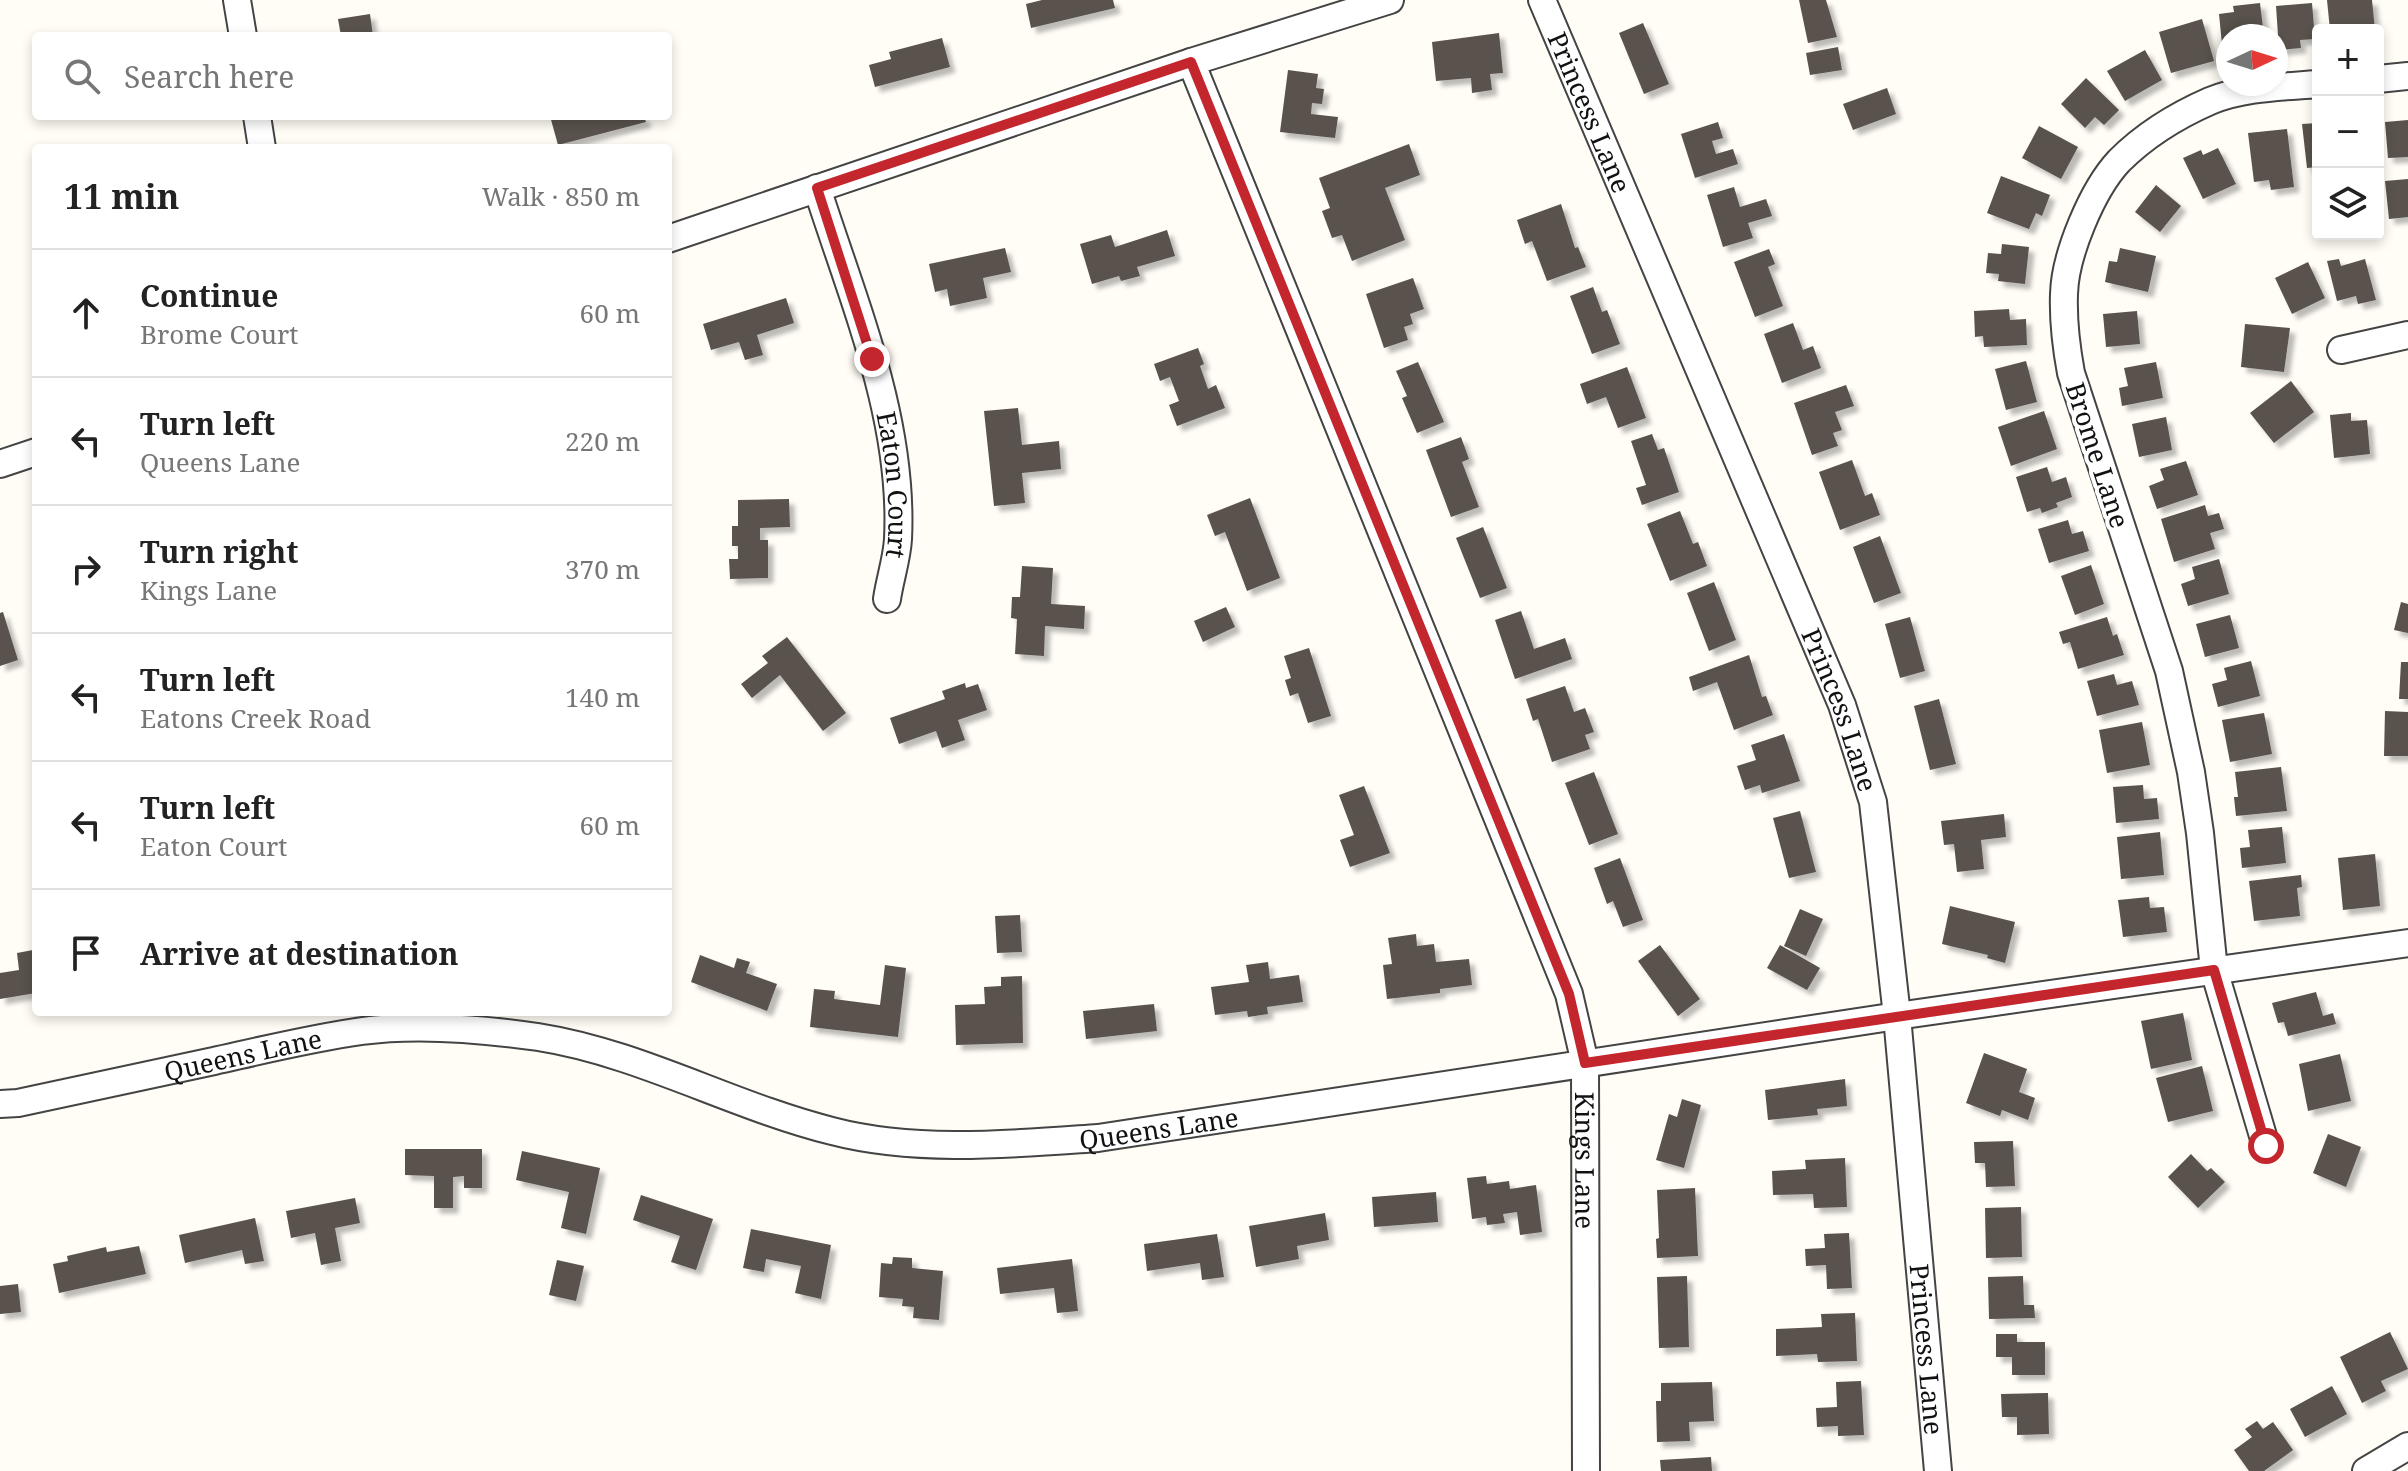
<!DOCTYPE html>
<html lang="en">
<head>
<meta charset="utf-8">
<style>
  body { margin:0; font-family:"Noto Serif",serif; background:#f6f6f6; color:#222 }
  .controls { position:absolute; right:24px; top:24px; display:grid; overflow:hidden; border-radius:8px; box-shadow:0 4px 12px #0003 }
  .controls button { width:72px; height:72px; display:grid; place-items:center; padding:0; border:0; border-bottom:2px solid #e0e0e0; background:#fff; color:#222; font:40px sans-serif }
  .compass { position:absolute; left:2216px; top:24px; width:72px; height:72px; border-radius:50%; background:#fff; box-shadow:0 4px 12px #0003; rotate:86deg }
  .stop { position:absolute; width:24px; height:24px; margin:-18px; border:6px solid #c4262e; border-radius:50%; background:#fff }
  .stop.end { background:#c4262e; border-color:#fff; box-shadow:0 2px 8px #0008 }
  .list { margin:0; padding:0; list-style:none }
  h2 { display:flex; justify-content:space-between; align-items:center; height:104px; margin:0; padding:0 32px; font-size:34px }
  h2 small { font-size:26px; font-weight:400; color:#767676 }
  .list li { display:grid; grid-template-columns:52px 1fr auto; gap:24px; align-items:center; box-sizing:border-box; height:128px; padding:0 32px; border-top:2px solid #e0e0e0 }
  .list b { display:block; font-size:30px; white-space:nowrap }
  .list p { margin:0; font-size:26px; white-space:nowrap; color:#767676 }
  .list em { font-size:26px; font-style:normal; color:#767676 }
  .icon { flex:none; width:44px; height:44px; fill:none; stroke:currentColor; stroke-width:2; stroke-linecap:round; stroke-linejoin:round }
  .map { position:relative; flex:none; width:2408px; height:1471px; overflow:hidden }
  .search { position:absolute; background:#fff; box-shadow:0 4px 12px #0003; left:32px; top:32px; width:640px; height:88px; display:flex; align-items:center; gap:20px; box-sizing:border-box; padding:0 28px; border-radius:8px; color:#767676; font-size:30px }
  .panel { position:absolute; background:#fff; box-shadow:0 4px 12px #0003; left:32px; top:144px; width:640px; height:872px; border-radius:8px }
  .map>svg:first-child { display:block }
  .building { fill:#5a524d; filter:url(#shadow) }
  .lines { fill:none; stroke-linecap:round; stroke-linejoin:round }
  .minor-casing { stroke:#444; stroke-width:30 }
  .minor { stroke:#fff; stroke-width:26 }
  .route { stroke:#c4262e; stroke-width:10 }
  .labels { text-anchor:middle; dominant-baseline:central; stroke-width:8; stroke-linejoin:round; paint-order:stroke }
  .street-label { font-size:26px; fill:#111; stroke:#fff }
</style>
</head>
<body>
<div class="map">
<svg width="2408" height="1471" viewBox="0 0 2408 1471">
  <defs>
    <filter id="shadow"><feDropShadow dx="5.5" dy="5.5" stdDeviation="2" flood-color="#0004"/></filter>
  </defs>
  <rect width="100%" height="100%" fill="#fffdf5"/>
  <g class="building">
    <polygon points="1042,0 1113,0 1115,8 1031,28 1026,4"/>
    <polygon points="1799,0 1826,0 1837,37 1808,43"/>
    <polygon points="2327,0 2372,0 2375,30 2330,30"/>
    <polygon points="2260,3 2264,36 2228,36 2228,55 2223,55 2219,14 2234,12 2233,6"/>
    <polygon points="2312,3 2315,39 2300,40 2301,48 2279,50 2276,6"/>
    <polygon points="370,14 373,36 341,36 338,19"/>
    <polygon points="2202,19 2214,61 2171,73 2159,32"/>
    <polygon points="1643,23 1669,84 1644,94 1619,33"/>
    <polygon points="1499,33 1503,73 1490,74 1492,90 1472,93 1471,78 1436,81 1432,42"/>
    <polygon points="942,38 950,67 875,87 869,65 891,59 889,52"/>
    <polygon points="1838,47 1842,70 1810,75 1806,53"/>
    <polygon points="2145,50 2162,80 2125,101 2107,71"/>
    <polygon points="1288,70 1318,74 1316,88 1324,89 1322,104 1312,103 1311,114 1338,117 1335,138 1280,132"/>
    <polygon points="2086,78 2119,110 2104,125 2095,117 2085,128 2061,104"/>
    <polygon points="1887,88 1896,114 1853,130 1843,104"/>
    <polygon points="550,116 644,116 646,122 558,145"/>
    <polygon points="2408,120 2408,157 2388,158 2385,122"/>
    <polygon points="1718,122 1723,138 1712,141 1716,154 1733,149 1738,164 1695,178 1681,134"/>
    <polygon points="2318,123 2318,167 2307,168 2302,124"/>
    <polygon points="2039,126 2078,147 2061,179 2022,158"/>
    <polygon points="2287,129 2294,187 2271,190 2269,180 2254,182 2248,133"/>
    <polygon points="1409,144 1420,175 1385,188 1405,240 1352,261 1342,235 1332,238 1322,211 1330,208 1319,178"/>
    <polygon points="2218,148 2236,184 2203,199 2183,158 2201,150 2203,155"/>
    <polygon points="2001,176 2050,195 2042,216 2036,213 2029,229 1987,213"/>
    <polygon points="2408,179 2408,217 2389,219 2385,181"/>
    <polygon points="2156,185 2181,206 2160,232 2135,212"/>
    <polygon points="1734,187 1740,207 1766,199 1772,216 1748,223 1753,238 1723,247 1707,195"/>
    <polygon points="1561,204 1575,248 1578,247 1586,267 1547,281 1532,241 1525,244 1517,220"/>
    <polygon points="1167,230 1175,256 1137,267 1140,276 1121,281 1119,276 1092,284 1080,244 1111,235 1115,247"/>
    <polygon points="2002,244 2029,247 2025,284 1998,281 1999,274 1986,273 1988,253 2001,254"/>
    <polygon points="1005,248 1011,272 983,278 987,298 950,306 947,289 935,292 929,264"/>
    <polygon points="2120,248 2156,256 2148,292 2105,282 2109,261 2117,262"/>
    <polygon points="1769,249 1775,264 1768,267 1783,306 1755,317 1734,262"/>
    <polygon points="2339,259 2341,266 2365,259 2376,300 2358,304 2356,296 2337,301 2327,261"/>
    <polygon points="2308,262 2325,298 2292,314 2275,278"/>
    <polygon points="1413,278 1424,309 1410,314 1413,324 1404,327 1408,340 1384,348 1366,294"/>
    <polygon points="1593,287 1602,312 1607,310 1620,344 1592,354 1570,296"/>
    <polygon points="786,298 794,323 757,335 763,355 745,360 739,342 711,350 703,324"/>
    <polygon points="2009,309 2010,320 2026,319 2027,345 1984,347 1983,336 1975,337 1974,311"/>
    <polygon points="2137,311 2140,344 2106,347 2103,314"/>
    <polygon points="1793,323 1803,350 1813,346 1821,368 1782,383 1764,334"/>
    <polygon points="2245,324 2290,328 2284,372 2241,367"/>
    <polygon points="1198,348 1204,364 1200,366 1208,389 1216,385 1225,408 1177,426 1169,405 1179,401 1170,377 1160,381 1154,364"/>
    <polygon points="2026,361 2037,402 2006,410 1995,369"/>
    <polygon points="1418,362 1444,422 1417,433 1402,398 1407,396 1396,371"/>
    <polygon points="2156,362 2163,398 2122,406 2119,388 2128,386 2124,368"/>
    <polygon points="1627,367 1646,418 1618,428 1606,397 1587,404 1580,384"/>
    <polygon points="2291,381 2314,412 2274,443 2250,413"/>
    <polygon points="1846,385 1854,406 1835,412 1842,430 1833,433 1838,446 1812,455 1794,403"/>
    <polygon points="1018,408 1022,445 1059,441 1061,469 1022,473 1025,503 994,506 984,411"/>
    <polygon points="2044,411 2057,449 2011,466 1998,427"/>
    <polygon points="2351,413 2351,421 2367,420 2370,454 2334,458 2330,415"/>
    <polygon points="2166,417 2172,450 2139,457 2132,424"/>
    <polygon points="1652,434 1658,450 1664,448 1679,492 1642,505 1636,488 1646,485 1631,441"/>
    <polygon points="1461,437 1469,459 1462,462 1479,507 1451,517 1426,450"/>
    <polygon points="1852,460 1865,496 1872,493 1880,515 1840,530 1819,472"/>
    <polygon points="2186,461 2198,495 2157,509 2149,486 2164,480 2160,469"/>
    <polygon points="2047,467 2052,482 2066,477 2072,497 2056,503 2058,507 2042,513 2040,508 2027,512 2016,477"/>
    <polygon points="1250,498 1280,578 1247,591 1225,532 1215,536 1207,515"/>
    <polygon points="789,499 790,527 760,528 760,540 768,540 768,578 730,579 729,559 738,559 738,546 732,546 732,526 738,526 738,500"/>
    <polygon points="2205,505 2208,516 2219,513 2224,529 2210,533 2215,549 2174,562 2161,519"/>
    <polygon points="1680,511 1693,544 1698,542 1707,566 1670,581 1647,524"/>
    <polygon points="2068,520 2072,534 2083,531 2089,551 2049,563 2038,529"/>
    <polygon points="1483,527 1507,588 1480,598 1456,538"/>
    <polygon points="1880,536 1901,593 1874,603 1853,547"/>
    <polygon points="2219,559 2229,594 2188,606 2181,584 2195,579 2192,567"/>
    <polygon points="2091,565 2104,604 2075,615 2061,576"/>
    <polygon points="1022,566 1053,568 1051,604 1085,606 1084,629 1045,626 1044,656 1015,654 1017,619 1011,618 1012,597 1020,597"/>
    <polygon points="1714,582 1736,640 1709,651 1687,593"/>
    <polygon points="2401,602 2408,604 2408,633 2394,630"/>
    <polygon points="1226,607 1235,627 1203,642 1194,621"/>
    <polygon points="1521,611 1534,649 1565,638 1572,659 1515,679 1495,620"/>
    <polygon points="3,612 18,660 0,666 0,613"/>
    <polygon points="2230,615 2239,648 2205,657 2196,624"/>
    <polygon points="1910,617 1925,671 1900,678 1885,624"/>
    <polygon points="2107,617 2113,636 2117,634 2124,655 2078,669 2070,642 2063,644 2059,632"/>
    <polygon points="787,637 846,713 823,731 780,675 752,698 741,684 768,663 762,656"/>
    <polygon points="1309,648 1331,716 1308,723 1298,693 1290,696 1285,680 1291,678 1284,656"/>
    <polygon points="1749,655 1762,697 1766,696 1773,715 1734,730 1717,682 1693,691 1689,677"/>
    <polygon points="2251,661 2260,696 2218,707 2212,684 2227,680 2224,668"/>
    <polygon points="2401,662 2408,662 2408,699 2399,699"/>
    <polygon points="2114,674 2117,685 2132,681 2139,705 2097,716 2087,681"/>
    <polygon points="965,683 966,688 978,684 987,710 958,720 965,740 942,748 936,731 899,744 890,718 945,699 942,691"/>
    <polygon points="1565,686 1574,712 1585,708 1594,732 1585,735 1590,749 1552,762 1538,719 1533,721 1526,699"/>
    <polygon points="1939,699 1956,764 1930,770 1914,706"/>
    <polygon points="2385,711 2408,712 2408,756 2384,756"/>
    <polygon points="2264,713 2272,754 2230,762 2222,720"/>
    <polygon points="2142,722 2150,765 2107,773 2099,730"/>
    <polygon points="1784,734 1800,781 1762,793 1760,785 1745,790 1737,766 1756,760 1751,745"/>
    <polygon points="2281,767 2287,811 2236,816 2234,797 2238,797 2235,772"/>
    <polygon points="1594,772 1618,834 1589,845 1565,783"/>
    <polygon points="2143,785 2144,799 2157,798 2159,819 2116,823 2113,787"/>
    <polygon points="1364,786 1390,853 1350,867 1340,840 1354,835 1339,795"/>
    <polygon points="1800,811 1816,872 1789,878 1773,818"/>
    <polygon points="2004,814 2006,837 1981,840 1984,869 1957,872 1954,844 1944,845 1941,821"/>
    <polygon points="2282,827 2286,863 2242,868 2240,848 2250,847 2248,830"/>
    <polygon points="2160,832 2164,875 2121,879 2117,837"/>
    <polygon points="2375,854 2380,906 2343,910 2338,858"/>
    <polygon points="1620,858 1643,920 1623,927 1613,901 1607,904 1594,868"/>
    <polygon points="2301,875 2302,887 2297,888 2300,916 2254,921 2249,881"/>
    <polygon points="2149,897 2150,908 2164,907 2167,932 2123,937 2118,900"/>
    <polygon points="1950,906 2015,922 2005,963 1987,958 1988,955 1942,944"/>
    <polygon points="1800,909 1823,919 1806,956 1784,946"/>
    <polygon points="1020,915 1022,952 997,953 995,916"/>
    <polygon points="1416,934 1417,946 1434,944 1436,962 1469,959 1472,985 1440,989 1440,993 1387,999 1383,965 1392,964 1388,938"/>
    <polygon points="1660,945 1700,999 1678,1016 1638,961"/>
    <polygon points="1780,945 1820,968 1807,990 1767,968"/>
    <polygon points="33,950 36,993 0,999 0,973 19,970 17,953"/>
    <polygon points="700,955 734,968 737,958 750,962 746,973 777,984 767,1011 691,982"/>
    <polygon points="1268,962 1270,979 1299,975 1303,1002 1267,1007 1268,1014 1248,1017 1247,1011 1215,1015 1211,987 1249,982 1246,965"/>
    <polygon points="885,965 906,968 898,1037 810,1027 814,989 835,991 834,999 880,1005"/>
    <polygon points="1022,976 1023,1043 956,1045 955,1005 985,1004 984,987 1001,986 1001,977"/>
    <polygon points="2316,992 2323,1016 2333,1013 2336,1024 2288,1036 2284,1022 2278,1023 2272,1003"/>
    <polygon points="1154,1004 1157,1031 1086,1039 1083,1011"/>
    <polygon points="2183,1013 2192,1060 2151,1069 2141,1021"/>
    <polygon points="1984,1053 2027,1069 2019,1092 2035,1098 2028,1120 2002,1110 2000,1116 1966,1103"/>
    <polygon points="2340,1054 2351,1101 2308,1111 2299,1064"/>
    <polygon points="2202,1066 2213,1111 2168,1122 2156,1078"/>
    <polygon points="1845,1079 1847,1106 1817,1109 1818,1115 1768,1120 1765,1090"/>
    <polygon points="1682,1099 1701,1105 1684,1168 1656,1160 1669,1114 1677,1117"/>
    <polygon points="2328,1134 2361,1147 2346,1187 2313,1173"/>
    <polygon points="2013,1141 2015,1186 1986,1187 1985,1163 1975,1163 1974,1142"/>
    <polygon points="405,1149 482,1149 482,1188 464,1188 464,1176 453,1177 453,1208 434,1208 434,1176 405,1175"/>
    <polygon points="522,1151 600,1168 586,1234 561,1228 569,1192 516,1180"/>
    <polygon points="2191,1154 2207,1171 2211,1168 2225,1182 2198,1208 2168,1177"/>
    <polygon points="1845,1158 1847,1207 1814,1208 1813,1194 1773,1195 1772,1171 1806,1169 1805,1160"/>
    <polygon points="1486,1176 1487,1184 1509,1181 1510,1189 1536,1185 1542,1232 1520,1235 1517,1212 1503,1214 1505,1223 1487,1225 1486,1217 1472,1219 1467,1178"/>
    <polygon points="1695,1188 1698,1256 1657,1258 1656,1239 1659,1238 1657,1190"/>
    <polygon points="1436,1192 1438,1222 1374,1227 1372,1197"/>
    <polygon points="641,1195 713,1219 696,1270 671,1262 680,1236 633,1220"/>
    <polygon points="355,1198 360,1223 335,1228 341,1261 321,1265 315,1233 291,1238 286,1211"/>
    <polygon points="2021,1207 2022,1257 1986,1258 1985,1208"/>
    <polygon points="1325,1213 1329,1240 1297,1246 1299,1259 1256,1267 1249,1226"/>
    <polygon points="255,1218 264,1261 245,1264 242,1250 185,1263 179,1235"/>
    <polygon points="751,1229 831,1245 821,1299 795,1293 801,1266 766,1259 764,1272 743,1268"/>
    <polygon points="1849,1233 1852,1288 1827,1289 1826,1265 1806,1266 1805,1249 1825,1248 1824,1234"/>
    <polygon points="1217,1234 1224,1277 1202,1280 1200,1263 1147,1271 1144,1244"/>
    <polygon points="139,1246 146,1274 59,1293 53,1264 68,1261 67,1256 106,1247 107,1252"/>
    <polygon points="893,1257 912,1258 912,1268 943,1271 939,1320 913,1318 914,1307 902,1306 903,1299 879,1297 881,1263 892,1264"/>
    <polygon points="1072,1259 1078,1311 1057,1313 1054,1288 1000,1294 997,1268"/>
    <polygon points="557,1260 584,1266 576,1301 549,1295"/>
    <polygon points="1687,1276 1689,1347 1659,1348 1657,1277"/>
    <polygon points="2023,1276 2024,1305 2034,1305 2035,1318 1989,1319 1988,1277"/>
    <polygon points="18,1284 21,1312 0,1314 0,1286"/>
    <polygon points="1855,1313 1857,1361 1818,1362 1817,1354 1776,1356 1776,1329 1822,1327 1821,1314"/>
    <polygon points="2390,1332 2408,1369 2381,1381 2386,1391 2362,1403 2340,1357"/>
    <polygon points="1996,1334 2017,1334 2017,1342 2045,1342 2045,1375 2012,1375 2012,1357 1996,1357"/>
    <polygon points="1861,1381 1864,1435 1838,1436 1838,1426 1817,1427 1816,1408 1837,1407 1836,1382"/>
    <polygon points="1712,1382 1714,1421 1689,1422 1690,1441 1657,1442 1656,1401 1661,1401 1661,1383"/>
    <polygon points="2332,1386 2347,1414 2305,1437 2290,1409"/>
    <polygon points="2048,1393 2049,1434 2017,1435 2017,1417 2002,1417 2001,1394"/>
    <polygon points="2257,1421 2263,1429 2273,1422 2293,1450 2264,1471 2249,1471 2234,1450 2252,1437 2245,1429"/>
    <polygon points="1711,1457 1712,1471 1661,1471 1660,1460"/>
  </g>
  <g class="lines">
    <g class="minor-casing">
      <g id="minor">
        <polyline points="237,0 243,36"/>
        <path id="s1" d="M1542,0L1842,705L1873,802L1897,1016L1938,1471"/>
        <path id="s2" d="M1191,62L1569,994L1585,1063L1586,1471"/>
        <polyline points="2378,79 2408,76"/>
        <polyline points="257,116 262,148"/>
        <path id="s3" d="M817,188C853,301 904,418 898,539C897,558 890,579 887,599"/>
        <polyline points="668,239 1191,62 1390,0"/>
        <polyline points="2341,350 2408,335"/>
        <polyline points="0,464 36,452"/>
        <path id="s4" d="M0,1104L18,1103C84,1089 149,1075 214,1061C263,1050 312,1038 362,1031C419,1023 482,1029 538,1037C640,1053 732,1106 832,1131C916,1153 1012,1144 1098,1138L1897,1016L2408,943"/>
        <path d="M2266,1146L2214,970L2200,833L2191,772L2169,671L2071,373C2066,346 2063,321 2064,294C2065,255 2092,190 2119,161C2144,136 2178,115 2210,101C2244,87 2282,87 2318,84"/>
        <polyline points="2366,1471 2408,1446"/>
      </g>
    </g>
    <use href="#minor" class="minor"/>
  </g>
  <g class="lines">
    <polyline class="route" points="872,359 817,188 1191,62 1569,994 1585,1063 2214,970 2266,1146"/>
  </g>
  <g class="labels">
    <g class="street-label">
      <text stroke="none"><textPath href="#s1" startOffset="122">Princess Lane</textPath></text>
      <text transform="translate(2098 455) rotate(72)">Brome Lane</text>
      <text stroke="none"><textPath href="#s3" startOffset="308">Eaton Court</textPath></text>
      <text stroke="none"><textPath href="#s1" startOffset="770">Princess Lane</textPath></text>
      <text stroke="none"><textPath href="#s4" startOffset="248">Queens Lane</textPath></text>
      <text stroke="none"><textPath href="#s4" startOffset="1184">Queens Lane</textPath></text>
      <text stroke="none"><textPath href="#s2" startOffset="1174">Kings Lane</textPath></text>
      <text stroke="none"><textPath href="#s1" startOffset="1418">Princess Lane</textPath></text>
    </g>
  </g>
</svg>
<div class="controls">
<button>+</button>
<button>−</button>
<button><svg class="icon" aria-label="layers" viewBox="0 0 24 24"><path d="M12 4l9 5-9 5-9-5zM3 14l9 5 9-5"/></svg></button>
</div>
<svg class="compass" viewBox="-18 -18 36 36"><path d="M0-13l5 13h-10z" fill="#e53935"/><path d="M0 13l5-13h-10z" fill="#767676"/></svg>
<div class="stop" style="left:2266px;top:1146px"></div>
<div class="stop end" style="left:872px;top:359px"></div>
<div class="search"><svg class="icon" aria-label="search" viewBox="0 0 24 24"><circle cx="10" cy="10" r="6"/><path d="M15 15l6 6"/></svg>Search here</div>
<section class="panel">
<h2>11 min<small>Walk · 850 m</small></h2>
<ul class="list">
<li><svg class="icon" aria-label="ahead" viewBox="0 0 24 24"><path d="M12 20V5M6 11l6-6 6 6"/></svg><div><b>Continue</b><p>Brome Court</p></div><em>60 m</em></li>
<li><svg class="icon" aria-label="left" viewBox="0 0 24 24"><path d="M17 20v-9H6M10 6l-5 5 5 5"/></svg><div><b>Turn left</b><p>Queens Lane</p></div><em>220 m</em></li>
<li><svg class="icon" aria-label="right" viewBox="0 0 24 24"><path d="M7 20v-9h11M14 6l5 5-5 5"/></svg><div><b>Turn right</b><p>Kings Lane</p></div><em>370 m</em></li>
<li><svg class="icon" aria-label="left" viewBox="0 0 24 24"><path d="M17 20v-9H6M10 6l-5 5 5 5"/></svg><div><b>Turn left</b><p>Eatons Creek Road</p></div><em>140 m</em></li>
<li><svg class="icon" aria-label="left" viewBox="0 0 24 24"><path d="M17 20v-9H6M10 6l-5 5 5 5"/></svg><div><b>Turn left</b><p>Eaton Court</p></div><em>60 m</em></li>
<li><svg class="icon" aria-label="arrive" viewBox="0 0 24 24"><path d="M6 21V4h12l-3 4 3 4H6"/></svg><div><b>Arrive at destination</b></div></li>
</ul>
</section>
</div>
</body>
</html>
